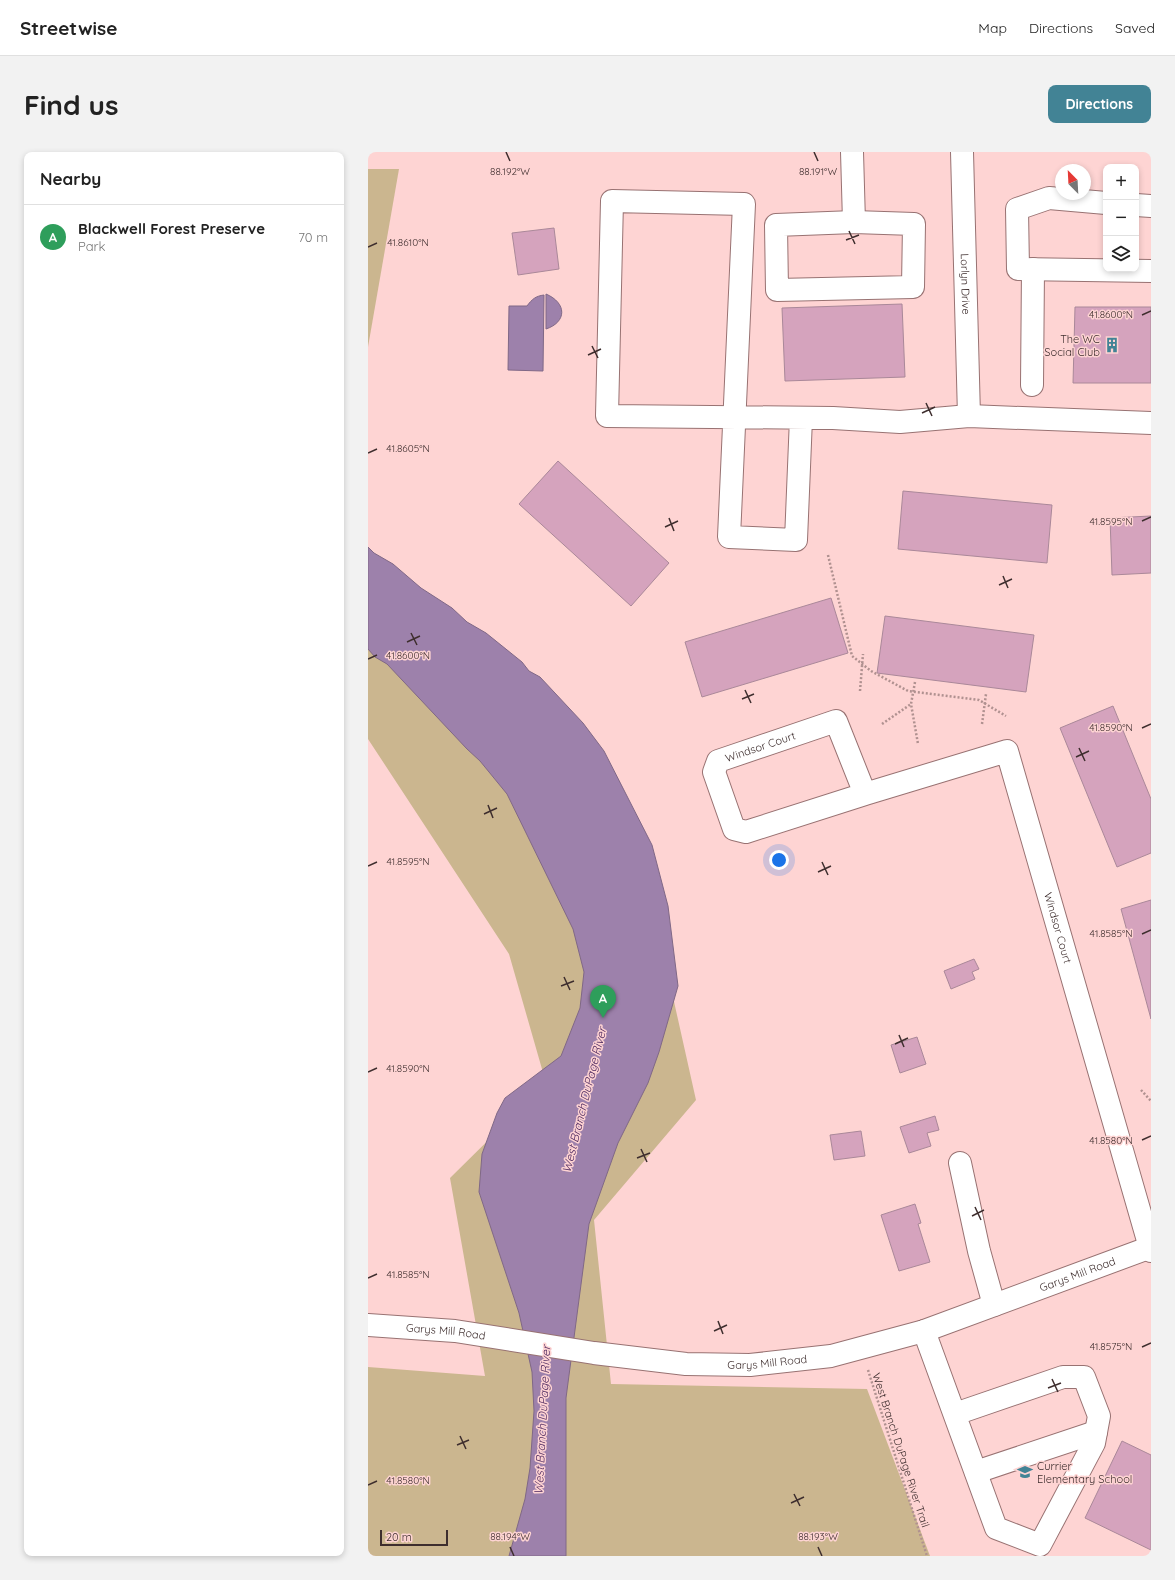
<!DOCTYPE html>
<html lang="en">
<head>
<meta charset="utf-8">
<style>
  body { margin:0; font-family:Quicksand,sans-serif; background:#f2f2f2; color:#222 }
  .controls { position:absolute; right:12px; top:12px; display:grid; overflow:hidden; border-radius:8px; box-shadow:0 2px 6px #0003 }
  .controls button { width:36px; height:36px; display:grid; place-items:center; padding:0; border:0; border-bottom:1px solid #e0e0e0; background:#fff; color:#222; font:20px sans-serif }
  .compass { position:absolute; left:687px; top:12px; width:36px; height:36px; border-radius:50%; background:#fff; box-shadow:0 2px 6px #0003; rotate:336deg }
  .scale { position:absolute; left:12px; bottom:10px; width:68px; box-sizing:border-box; padding-left:4px; border:2px solid #3e2e2e; border-top:0; font-size:11px; line-height:14px; white-space:nowrap; color:#3e2e2e; -webkit-text-stroke:3px #fed4d3; paint-order:stroke }
  .you { position:absolute; left:411px; top:708px; width:14px; height:14px; margin:-10px; border:3px solid #fff; border-radius:50%; background:#1a73e8; box-shadow:0 0 0 6px #1a73e833 }
  .badge { display:grid; place-items:center; width:26px; height:26px; border-radius:50%; background:#428395; color:#fff; font-size:13px; font-weight:700 }
  .pin { position:absolute; translate:-50% -33px; filter:drop-shadow(0 1px 2px #0008) }
  .pin::after { content:''; position:absolute; top:21px; width:14px; height:12px; background:inherit; clip-path:polygon(0 0,100% 0,50% 100%) }
  .list { margin:0; padding:0; list-style:none }
  h2 { display:flex; justify-content:space-between; align-items:center; height:52px; margin:0; padding:0 16px; font-size:17px }
  h2 small { font-size:13px; font-weight:400; color:#767676 }
  .list li { display:grid; grid-template-columns:26px 1fr auto; gap:12px; align-items:center; box-sizing:border-box; height:64px; padding:0 16px; border-top:1px solid #e0e0e0 }
  .list b { display:block; font-size:15px; white-space:nowrap }
  .list p { margin:0; font-size:13px; white-space:nowrap; color:#767676 }
  .list em { font-size:13px; font-style:normal; color:#767676 }
  .icon { flex:none; width:22px; height:22px; fill:none; stroke:currentColor; stroke-width:2; stroke-linecap:round; stroke-linejoin:round }
  .map { position:relative; flex:none; width:783px; height:1404px; overflow:hidden; border-radius:8px }
  header { display:flex; align-items:center; gap:24px; box-sizing:border-box; height:56px; padding:0 20px; background:#fff; border-bottom:1px solid #e0e0e0 }
  header strong { font-size:19px }
  nav { display:flex; gap:22px; margin-inline-start:auto; font-size:14px }
  .intro { display:flex; align-items:center; justify-content:space-between; box-sizing:border-box; height:96px; padding:0 24px }
  h1 { margin:0; font-size:28px }
  .button { padding:10px 18px; border-radius:8px; background:#428395; color:#fff; font-size:14px; font-weight:700 }
  main { display:flex; gap:24px; padding:0 24px }
  aside { flex:1; background:#fff; border-radius:8px; box-shadow:0 2px 6px #0003 }
  .map>svg:first-child { display:block }
  .green { fill:#cbb68f }
  .water { fill:#9d81ab; stroke:#806886 }
  .building { fill:#d5a3bd; stroke:#a89 }
  .lines { fill:none; stroke-linecap:round; stroke-linejoin:round }
  .minor-casing { stroke:#987272; stroke-width:24 }
  .path { stroke:#b09190; stroke-width:2.5; stroke-dasharray:2 2; stroke-linecap:butt }
  .minor { stroke:#fff; stroke-width:22 }
  .ticks { fill:none; stroke:#3e2e2e; stroke-width:1.5 }
  .labels { text-anchor:middle; dominant-baseline:central; stroke-width:3; stroke-linejoin:round; paint-order:stroke }
  .street-label { font-size:11px; fill:#3e2e2e; stroke:#fed4d3 }
  .poi-label { font-size:11px; fill:#3e2e2e; stroke:#fed4d3; text-anchor:end }
  .water-label { font-size:12px; font-style:italic; fill:#4f2a60; stroke:#fed4d3 }
  .ticks-label { font-size:10px; text-anchor:middle; fill:#3e2e2e; stroke:#fed4d3; stroke-width:3; stroke-linejoin:round; paint-order:stroke }
</style>
</head>
<body>
<header>
<strong>Streetwise</strong>
<nav><a>Map</a><a>Directions</a><a>Saved</a></nav>
</header>
<div class="intro"><h1>Find us</h1><a class="button">Directions</a></div>
<main>
<aside>
<h2>Nearby<small></small></h2>
<ul class="list">
<li><span class="badge" style="background:#2e9e5b">A</span><div><b>Blackwell Forest Preserve</b><p>Park</p></div><em>70 m</em></li>
</ul>
</aside>
<div class="map">
<svg width="783" height="1404" viewBox="0 0 783 1404">
  <rect width="100%" height="100%" fill="#fed4d3"/>
  <g class="green">
    <polygon points="0,17 31,17 0,195"/>
    <polygon points="0,398 290,778 328,948 226,1068 243,1232 499,1237 562,1404 0,1404 0,1215 117,1224 82,1026 178,931 141,802 0,587"/>
  </g>
  <g class="water">
    <path d="M178,142C199,151 199,170 178,177Z"/>
    <path d="M176,143L175,219L140,218L141,154H159C164,147 168,144 176,143Z"/>
    <polygon points="0,395 6,401 25,412 53,436 84,456 99,470 118,481 154,510 161,519 172,525 215,571 236,599 284,693 300,754 310,834 291,900 280,931 250,991 221,1072 198,1246 198,1404 141,1404 157,1347 162,1316 166,1259 164,1220 151,1161 111,1040 114,1002 129,961 137,946 193,904 212,856 216,820 205,777 139,642 112,609 99,597 19,512 7,505 0,497"/>
  </g>
  <g class="building">
    <polygon points="186,76 191,117 150,123 144,81"/>
    <polygon points="534,152 537,225 417,229 414,156"/>
    <polygon points="707,155 783,155 783,231 705,231"/>
    <polygon points="190,309 301,411 263,454 151,352"/>
    <polygon points="535,339 684,353 679,411 530,397"/>
    <polygon points="783,364 783,421 744,423 742,366"/>
    <polygon points="463,446 480,501 334,545 317,490"/>
    <polygon points="517,464 666,483 658,540 509,521"/>
    <polygon points="745,554 783,647 783,701 749,715 692,576"/>
    <polygon points="783,748 783,867 753,757"/>
    <polygon points="606,807 611,817 604,820 607,827 583,837 576,819"/>
    <polygon points="549,885 558,912 532,921 523,893"/>
    <polygon points="567,964 571,978 559,981 563,994 541,1001 532,975"/>
    <polygon points="493,979 497,1004 466,1008 462,983"/>
    <polygon points="547,1052 553,1071 550,1072 562,1110 531,1119 513,1063"/>
    <polygon points="754,1289 783,1303 783,1398 717,1366"/>
  </g>
  <g class="lines">
    <g class="minor-casing">
      <g id="minor">
        <polyline points="484,0 486,70"/>
        <path id="s1" d="M594,0L601,264"/>
        <polyline points="738,51 681,46 649,57 650,117 783,119"/>
        <polyline points="768,53 783,54"/>
        <polygon points="486,70 546,72 545,135 409,138 408,73"/>
        <polyline points="664,233 665,117"/>
        <polyline points="433,266 428,388 361,385 376,52 244,49 239,264 465,266 532,270 601,264 783,271"/>
        <path id="s2" d="M497,642L378,680L366,677L346,620L350,609L468,569L497,642L639,599L783,1099"/>
        <polyline points="592,1011 611,1099 626,1153"/>
        <path id="s3" d="M0,1173L87,1179L226,1201L318,1212L382,1213L463,1204L556,1179L783,1095"/>
        <polyline points="556,1179 628,1376 672,1393 726,1291 731,1264 716,1225 695,1225 587,1262"/>
        <polyline points="608,1320 728,1280"/>
      </g>
    </g>
    <g class="path">
      <polyline points="460,403 484,504 503,519 540,539 611,548 638,564"/>
      <polyline points="547,530 543,552 550,592"/>
      <polyline points="492,539 495,502"/>
      <polyline points="514,572 543,552"/>
      <polyline points="614,572 618,542"/>
      <polyline points="773,938 783,949"/>
      <polyline points="500,1218 559,1404"/>
    </g>
    <use href="#minor" class="minor"/>
  </g>
  <path class="ticks" d="M138,0L142,9M446,0L450,9M481,79L487,92M478,88L491,83M0,95L9,91M774,163L783,159M224,194L230,206M220,203L233,197M558,251L564,264M554,261L567,255M0,301L9,297M301,366L306,379M774,369L783,365M297,375L310,369M635,424L640,436M631,433L644,427M43,481L49,493M39,490L52,484M0,507L9,503M377,538L383,551M374,547L386,542M774,576L783,572M711,596L717,609M708,605L721,599M120,653L125,666M116,662L129,656M454,710L460,723M0,714L9,710M450,720L463,714M774,782L783,778M196,825L202,838M193,834L206,829M531,883L536,895M527,892L540,886M0,920L9,916M774,988L783,984M273,997L279,1010M269,1006L282,1001M607,1055L613,1068M604,1064L616,1058M0,1126L9,1122M350,1169L355,1182M346,1179L359,1173M774,1195L783,1191M684,1227L690,1240M680,1236L693,1231M92,1284L98,1297M89,1293L101,1288M0,1333L9,1329M426,1342L432,1354M423,1351L436,1345M142,1395L146,1404M450,1395L454,1404"/>
  <defs>
    <g id="building-bare" transform="scale(1.2)"><path d="M-4-6H4V6H1V3H-1V6H-4ZM-2.5-4.3h1.7v1.8h-1.7ZM.8-4.3h1.7v1.8H.8ZM-2.5-1h1.7V.8h-1.7ZM.8-1h1.7V.8H.8Z" fill="#428395" stroke="#fed4d3" stroke-width="2.5" paint-order="stroke"/></g>
    <g id="school-bare" transform="scale(1.2)"><path d="M0-5L7-2L0 1L-7-2ZM-4 1L0 2.5L4 1V4Q0 6-4 4Z" fill="#428395" stroke="#fed4d3" stroke-width="2.5" paint-order="stroke"/></g>
  </defs>
  <g fill-rule="evenodd">
    <use href="#building-bare" x="744" y="193"/>
    <use href="#school-bare" x="657" y="1320"/>
  </g>
  <g class="labels">
    <g class="street-label">
      <text stroke="none"><textPath href="#s1" startOffset="132">Lorlyn Drive</textPath></text>
      <text stroke="none"><textPath href="#s2" startOffset="254">Windsor Court</textPath></text>
      <text stroke="none"><textPath href="#s2" startOffset="745">Windsor Court</textPath></text>
      <text stroke="none"><textPath href="#s3" startOffset="726">Garys Mill Road</textPath></text>
      <text stroke="none"><textPath href="#s3" startOffset="78">Garys Mill Road</textPath></text>
      <text stroke="none"><textPath href="#s3" startOffset="402">Garys Mill Road</textPath></text>
      <text transform="translate(533 1298) rotate(72)">West Branch DuPage River Trail</text>
    </g>
    <g class="poi-label">
      <text x="732" y="187">The WC<tspan x="732" dy="13">Social Club</tspan></text>
      <text x="669" y="1314" text-anchor="start">Currier<tspan x="669" dy="13">Elementary School</tspan></text>
    </g>
    <g class="water-label">
      <text transform="translate(216 948) rotate(-76)">West Branch DuPage River</text>
      <text transform="translate(174 1268) rotate(-87)">West Branch DuPage River</text>
    </g>
  </g>
  <g class="ticks-label">
    <text x="142" y="23">88.192°W</text>
    <text x="450" y="23">88.191°W</text>
    <text x="40" y="94">41.8610°N</text>
    <text x="743" y="166">41.8600°N</text>
    <text x="40" y="300">41.8605°N</text>
    <text x="743" y="373">41.8595°N</text>
    <text x="40" y="507">41.8600°N</text>
    <text x="743" y="579">41.8590°N</text>
    <text x="40" y="713">41.8595°N</text>
    <text x="743" y="785">41.8585°N</text>
    <text x="40" y="920">41.8590°N</text>
    <text x="743" y="992">41.8580°N</text>
    <text x="40" y="1126">41.8585°N</text>
    <text x="743" y="1198">41.8575°N</text>
    <text x="40" y="1332">41.8580°N</text>
    <text x="142" y="1388">88.194°W</text>
    <text x="450" y="1388">88.193°W</text>
  </g>
</svg>
<div class="controls">
<button>+</button>
<button>−</button>
<button><svg class="icon" aria-label="layers" viewBox="0 0 24 24"><path d="M12 4l9 5-9 5-9-5zM3 14l9 5 9-5"/></svg></button>
</div>
<svg class="compass" viewBox="-18 -18 36 36"><path d="M0-13l5 13h-10z" fill="#e53935"/><path d="M0 13l5-13h-10z" fill="#767676"/></svg>
<div class="scale">20 m</div>
<div class="you"></div>
<div class="pin badge" style="left:235px;top:866px;background:#2e9e5b">A</div>
</div>
</main>
</body>
</html>
